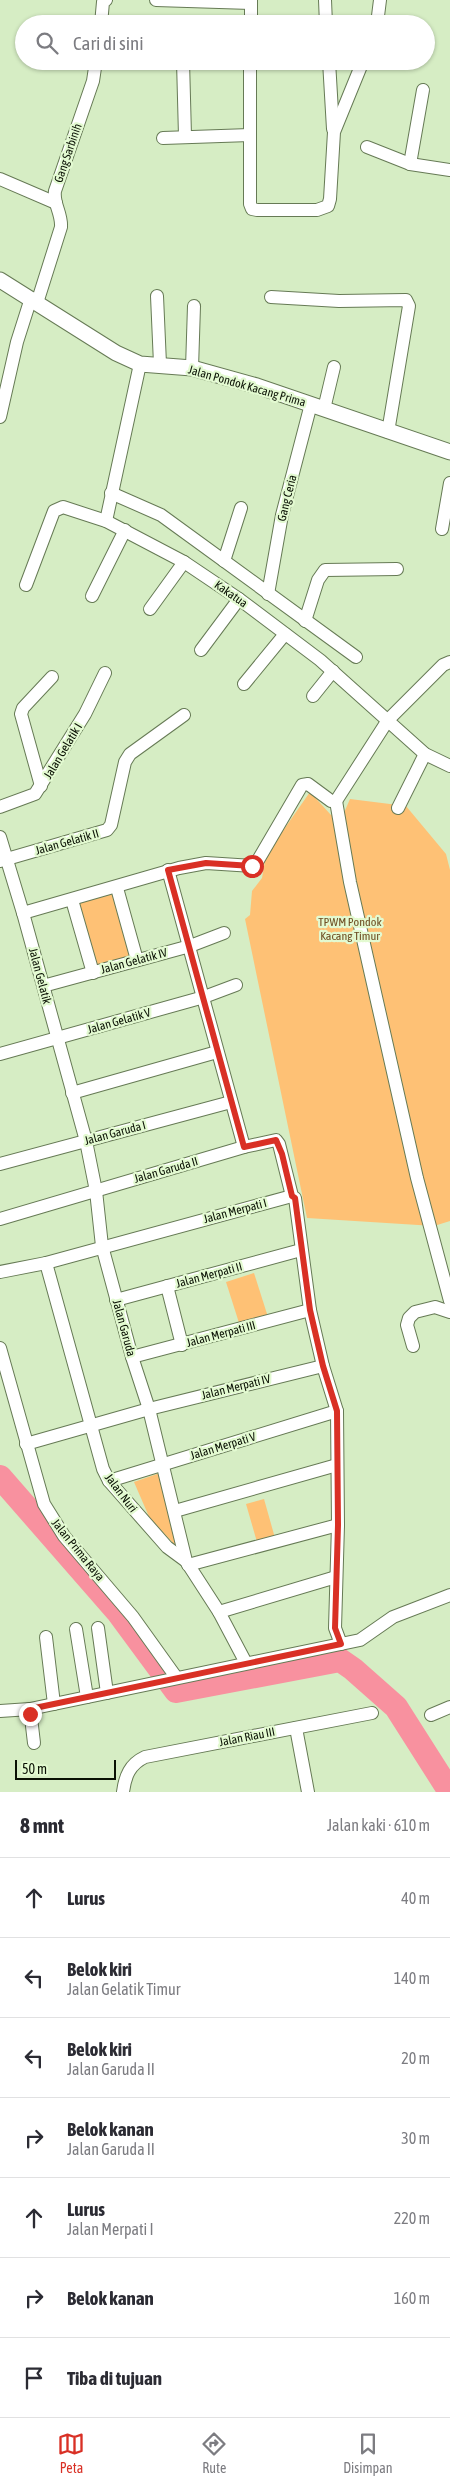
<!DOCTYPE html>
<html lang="id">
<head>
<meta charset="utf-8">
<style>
  body { margin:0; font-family:"Asap Condensed",sans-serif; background:#f7f7f7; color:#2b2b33 }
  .scale { position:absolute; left:15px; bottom:12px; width:101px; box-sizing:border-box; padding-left:5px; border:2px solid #0a1104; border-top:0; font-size:14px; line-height:18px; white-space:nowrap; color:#0a1104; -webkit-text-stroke:4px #e3fad1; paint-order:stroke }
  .stop { position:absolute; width:15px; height:15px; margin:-11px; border:4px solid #d93025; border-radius:50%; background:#fff }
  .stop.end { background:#d93025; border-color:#fff; box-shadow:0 1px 5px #0008 }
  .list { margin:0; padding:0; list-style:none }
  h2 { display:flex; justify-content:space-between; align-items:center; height:65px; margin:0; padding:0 20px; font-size:21px }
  h2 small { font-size:16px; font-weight:400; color:#7c7c81 }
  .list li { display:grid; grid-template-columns:32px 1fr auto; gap:15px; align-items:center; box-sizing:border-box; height:80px; padding:0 20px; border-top:1px solid #e1e1e2 }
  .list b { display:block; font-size:19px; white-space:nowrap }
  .list p { margin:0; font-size:16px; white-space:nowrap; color:#7c7c81 }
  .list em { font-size:16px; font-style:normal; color:#7c7c81 }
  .icon { flex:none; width:28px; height:28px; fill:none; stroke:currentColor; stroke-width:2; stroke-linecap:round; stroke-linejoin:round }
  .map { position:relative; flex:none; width:450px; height:1792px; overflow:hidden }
  .search { position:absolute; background:#fff; box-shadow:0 1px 4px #0004; left:15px; right:15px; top:15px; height:55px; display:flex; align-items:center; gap:12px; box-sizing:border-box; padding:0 18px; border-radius:28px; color:#7c7c81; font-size:19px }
  .sheet { height:625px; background:#fff }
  nav { display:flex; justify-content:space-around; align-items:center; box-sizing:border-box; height:70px; border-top:1px solid #e1e1e2; background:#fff; font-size:14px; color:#7c7c81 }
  nav a { display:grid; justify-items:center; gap:2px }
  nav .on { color:#d93025 }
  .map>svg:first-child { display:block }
  .green { fill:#fec175 }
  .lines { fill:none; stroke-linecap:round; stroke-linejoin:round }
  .river { stroke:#f8919f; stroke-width:24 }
  .minor-casing { stroke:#667a55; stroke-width:14 }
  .tertiary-casing { stroke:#667a55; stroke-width:17 }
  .minor { stroke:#fff; stroke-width:12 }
  .tertiary { stroke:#fff; stroke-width:15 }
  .route { stroke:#d93025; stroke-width:6 }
  .labels { text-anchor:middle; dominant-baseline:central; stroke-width:4.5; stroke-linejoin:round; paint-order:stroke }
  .street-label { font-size:12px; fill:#0a1104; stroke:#e3fad1 }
  .park-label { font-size:12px; fill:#6e4d22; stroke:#e3fad1 }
</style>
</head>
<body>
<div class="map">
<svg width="450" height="1792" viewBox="0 0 450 1792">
  <rect width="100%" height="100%" fill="#d6edc4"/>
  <g class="green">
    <polygon points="310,792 331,815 343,815 350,799 406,806 446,854 450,870 450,1221 434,1226 307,1218 245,919 250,915 252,891 262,878 266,855"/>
    <polygon points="113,894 132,958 97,967 79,903"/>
    <polygon points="254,1273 268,1317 240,1326 226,1282"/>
    <polygon points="160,1473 182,1552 150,1519 134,1482"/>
    <polygon points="264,1499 275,1538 257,1542 246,1504"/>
  </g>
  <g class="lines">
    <polyline class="river" points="0,1477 117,1611 176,1691 340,1660 353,1669 396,1707 450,1792"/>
    <g class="minor-casing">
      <g id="minor">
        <polyline points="156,0 251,3"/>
        <polyline points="325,0 326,24"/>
        <polyline points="101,24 103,2 106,0"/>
        <polyline points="251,24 251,0"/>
        <polyline points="377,24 380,0"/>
        <polyline points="183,61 185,136"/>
        <polyline points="250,61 250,204 252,209 257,210 317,210 328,206 330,199 334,132 363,61"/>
        <polyline points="329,61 333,129"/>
        <polyline points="163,138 250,135"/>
        <polyline points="367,147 410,164 450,170"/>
        <polyline points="410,164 423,90"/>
        <polyline points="0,179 56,203"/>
        <polyline points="157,296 160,364"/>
        <polyline points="271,297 339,301 406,300 409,306 388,432"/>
        <path d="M37,303L61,227C62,213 53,204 55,191L93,81L96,61"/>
        <polyline points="192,368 194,306"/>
        <polyline points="324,409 334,367"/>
        <polyline points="0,417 17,342 31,298"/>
        <polyline points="111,493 161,515 356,657"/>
        <polyline points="106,521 140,364"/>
        <polyline points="442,529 450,483"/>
        <polyline points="224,561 241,508"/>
        <polyline points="26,585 54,511 63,507 106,521 184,562 239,599 320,660 425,754 450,766"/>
        <polyline points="268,594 282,515 311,404"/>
        <polyline points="92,596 125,530"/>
        <polyline points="150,609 184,562"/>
        <polyline points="305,621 318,580 325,570 397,569"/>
        <polyline points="201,650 239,599"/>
        <polyline points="244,684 285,634"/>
        <polyline points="313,696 333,671"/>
        <polyline points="41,786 21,714 23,708 52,677"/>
        <polyline points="336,801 350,882 417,1178 450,1301"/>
        <polyline points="336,801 388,720 443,665 450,662"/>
        <polyline points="0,807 35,794 85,714 105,673"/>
        <polyline points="398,808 425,754"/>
        <polyline points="0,837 23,913 86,1141 96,1191 102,1246 132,1357 149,1409 186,1561"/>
        <polyline points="0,861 107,830 111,825 125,762 130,754 184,715"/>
        <polyline points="168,870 244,1147"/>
        <polyline points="117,888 137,960"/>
        <polyline points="72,900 93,973"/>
        <polyline points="23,913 179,868 206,863 253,866 257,862 302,785 308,784 331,801 336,801"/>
        <polyline points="43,986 190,946 224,933"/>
        <polyline points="0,1054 204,997 236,985"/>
        <polyline points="72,1093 217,1052"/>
        <polyline points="0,1164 231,1102"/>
        <polyline points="0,1219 244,1147 276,1140 279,1144 292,1196 295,1198 310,1310 323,1366 337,1411 338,1525 335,1628 341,1644"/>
        <polyline points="46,1263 103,1469 109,1481 167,1547 186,1561 219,1612 246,1663"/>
        <polyline points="0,1272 46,1263 292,1196"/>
        <polyline points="167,1286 182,1345"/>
        <polyline points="116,1300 301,1250"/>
        <polyline points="413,1346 407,1325 409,1318 415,1312 435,1307 450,1312"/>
        <polyline points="0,1348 44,1504 64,1536 133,1617 176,1677"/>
        <polyline points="132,1357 310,1310"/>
        <polyline points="26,1444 149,1409 323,1366"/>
        <polyline points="109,1481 337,1411"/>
        <polyline points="175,1511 337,1465"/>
        <polyline points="188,1565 338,1525"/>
        <polyline points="219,1612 336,1577"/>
        <polyline points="98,1628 107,1693"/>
        <polyline points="76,1629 87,1697"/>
        <polyline points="46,1637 54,1704"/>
        <polyline points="30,1709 34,1743"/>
        <polyline points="0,1711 30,1709 360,1640 393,1617 450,1595"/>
        <polyline points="431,1715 450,1707"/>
        <polyline points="296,1728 308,1792"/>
        <path d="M123,1792C125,1776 130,1764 145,1757L372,1713"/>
      </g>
    </g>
    <g class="tertiary-casing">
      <polyline id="tertiary" points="0,280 116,353 140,364 192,368 257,386 450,452"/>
    </g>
    <use href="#minor" class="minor"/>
    <use href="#tertiary" class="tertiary"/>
  </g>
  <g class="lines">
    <polyline class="route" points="30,1714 30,1709 341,1644 335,1628 338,1525 337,1411 323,1366 310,1310 295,1198 292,1196 282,1154 276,1140 244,1147 168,870 206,863 252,866"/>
  </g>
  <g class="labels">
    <g class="street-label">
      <text transform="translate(68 153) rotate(-71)">Gang Sarbinih</text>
      <text transform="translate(247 386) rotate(16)">Jalan Pondok Kacang Prima</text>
      <text transform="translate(287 498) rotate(-76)">Gang Ceria</text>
      <text transform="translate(231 594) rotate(35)">Kakatua</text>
      <text transform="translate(63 751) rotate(-59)">Jalan Gelatik I</text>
      <text transform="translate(67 842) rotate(-16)">Jalan Gelatik II</text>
      <text transform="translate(134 961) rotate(-15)">Jalan Gelatik IV</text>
      <text transform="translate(40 976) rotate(75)">Jalan Gelatik</text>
      <text transform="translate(119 1021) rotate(-16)">Jalan Gelatik V</text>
      <text transform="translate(115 1133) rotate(-15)">Jalan Garuda I</text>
      <text transform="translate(166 1170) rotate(-16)">Jalan Garuda II</text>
      <text transform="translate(235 1211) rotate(-15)">Jalan Merpati I</text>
      <text transform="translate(209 1275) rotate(-15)">Jalan Merpati II</text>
      <text transform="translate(124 1328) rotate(75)">Jalan Garuda</text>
      <text transform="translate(221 1334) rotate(-15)">Jalan Merpati III</text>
      <text transform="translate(236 1387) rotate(-14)">Jalan Merpati IV</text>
      <text transform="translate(223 1446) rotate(-17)">Jalan Merpati V</text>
      <text transform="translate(121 1493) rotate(53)">Jalan Nuri</text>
      <text transform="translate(78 1550) rotate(51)">Jalan Prima Raya</text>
      <text transform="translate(247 1737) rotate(-11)">Jalan Riau III</text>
    </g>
    <g class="park-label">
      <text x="350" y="922">TPWM Pondok<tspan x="350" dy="14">Kacang Timur</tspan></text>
    </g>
  </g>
</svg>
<div class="scale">50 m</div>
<div class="stop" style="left:252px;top:866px"></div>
<div class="stop end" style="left:30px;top:1714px"></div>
<div class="search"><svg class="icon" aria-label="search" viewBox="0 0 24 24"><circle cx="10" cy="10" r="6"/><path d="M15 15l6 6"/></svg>Cari di sini</div>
</div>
<section class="sheet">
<h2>8 mnt<small>Jalan kaki · 610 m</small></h2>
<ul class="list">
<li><svg class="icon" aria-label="ahead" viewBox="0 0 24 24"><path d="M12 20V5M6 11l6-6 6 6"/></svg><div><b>Lurus</b></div><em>40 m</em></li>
<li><svg class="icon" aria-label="left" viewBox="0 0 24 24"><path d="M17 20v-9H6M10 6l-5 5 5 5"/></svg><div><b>Belok kiri</b><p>Jalan Gelatik Timur</p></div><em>140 m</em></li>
<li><svg class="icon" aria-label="left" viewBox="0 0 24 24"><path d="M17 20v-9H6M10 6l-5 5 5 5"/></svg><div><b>Belok kiri</b><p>Jalan Garuda II</p></div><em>20 m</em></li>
<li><svg class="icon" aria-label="right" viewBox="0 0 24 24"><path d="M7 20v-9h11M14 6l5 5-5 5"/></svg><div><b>Belok kanan</b><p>Jalan Garuda II</p></div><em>30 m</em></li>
<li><svg class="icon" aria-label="ahead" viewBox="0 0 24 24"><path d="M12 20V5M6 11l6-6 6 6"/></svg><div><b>Lurus</b><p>Jalan Merpati I</p></div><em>220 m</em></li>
<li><svg class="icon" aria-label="right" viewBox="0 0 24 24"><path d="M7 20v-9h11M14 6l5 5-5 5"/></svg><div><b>Belok kanan</b></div><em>160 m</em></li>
<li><svg class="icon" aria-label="arrive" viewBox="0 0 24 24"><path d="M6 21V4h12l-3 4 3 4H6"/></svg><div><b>Tiba di tujuan</b></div></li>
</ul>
</section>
<nav>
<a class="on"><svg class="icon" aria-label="map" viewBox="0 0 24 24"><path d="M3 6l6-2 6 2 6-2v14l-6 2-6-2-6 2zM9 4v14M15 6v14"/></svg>Peta</a>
<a><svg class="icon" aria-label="directions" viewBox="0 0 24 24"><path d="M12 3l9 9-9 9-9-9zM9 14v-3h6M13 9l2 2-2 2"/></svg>Rute</a>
<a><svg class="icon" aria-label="saved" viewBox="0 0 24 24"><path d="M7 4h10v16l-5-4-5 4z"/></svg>Disimpan</a>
</nav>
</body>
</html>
